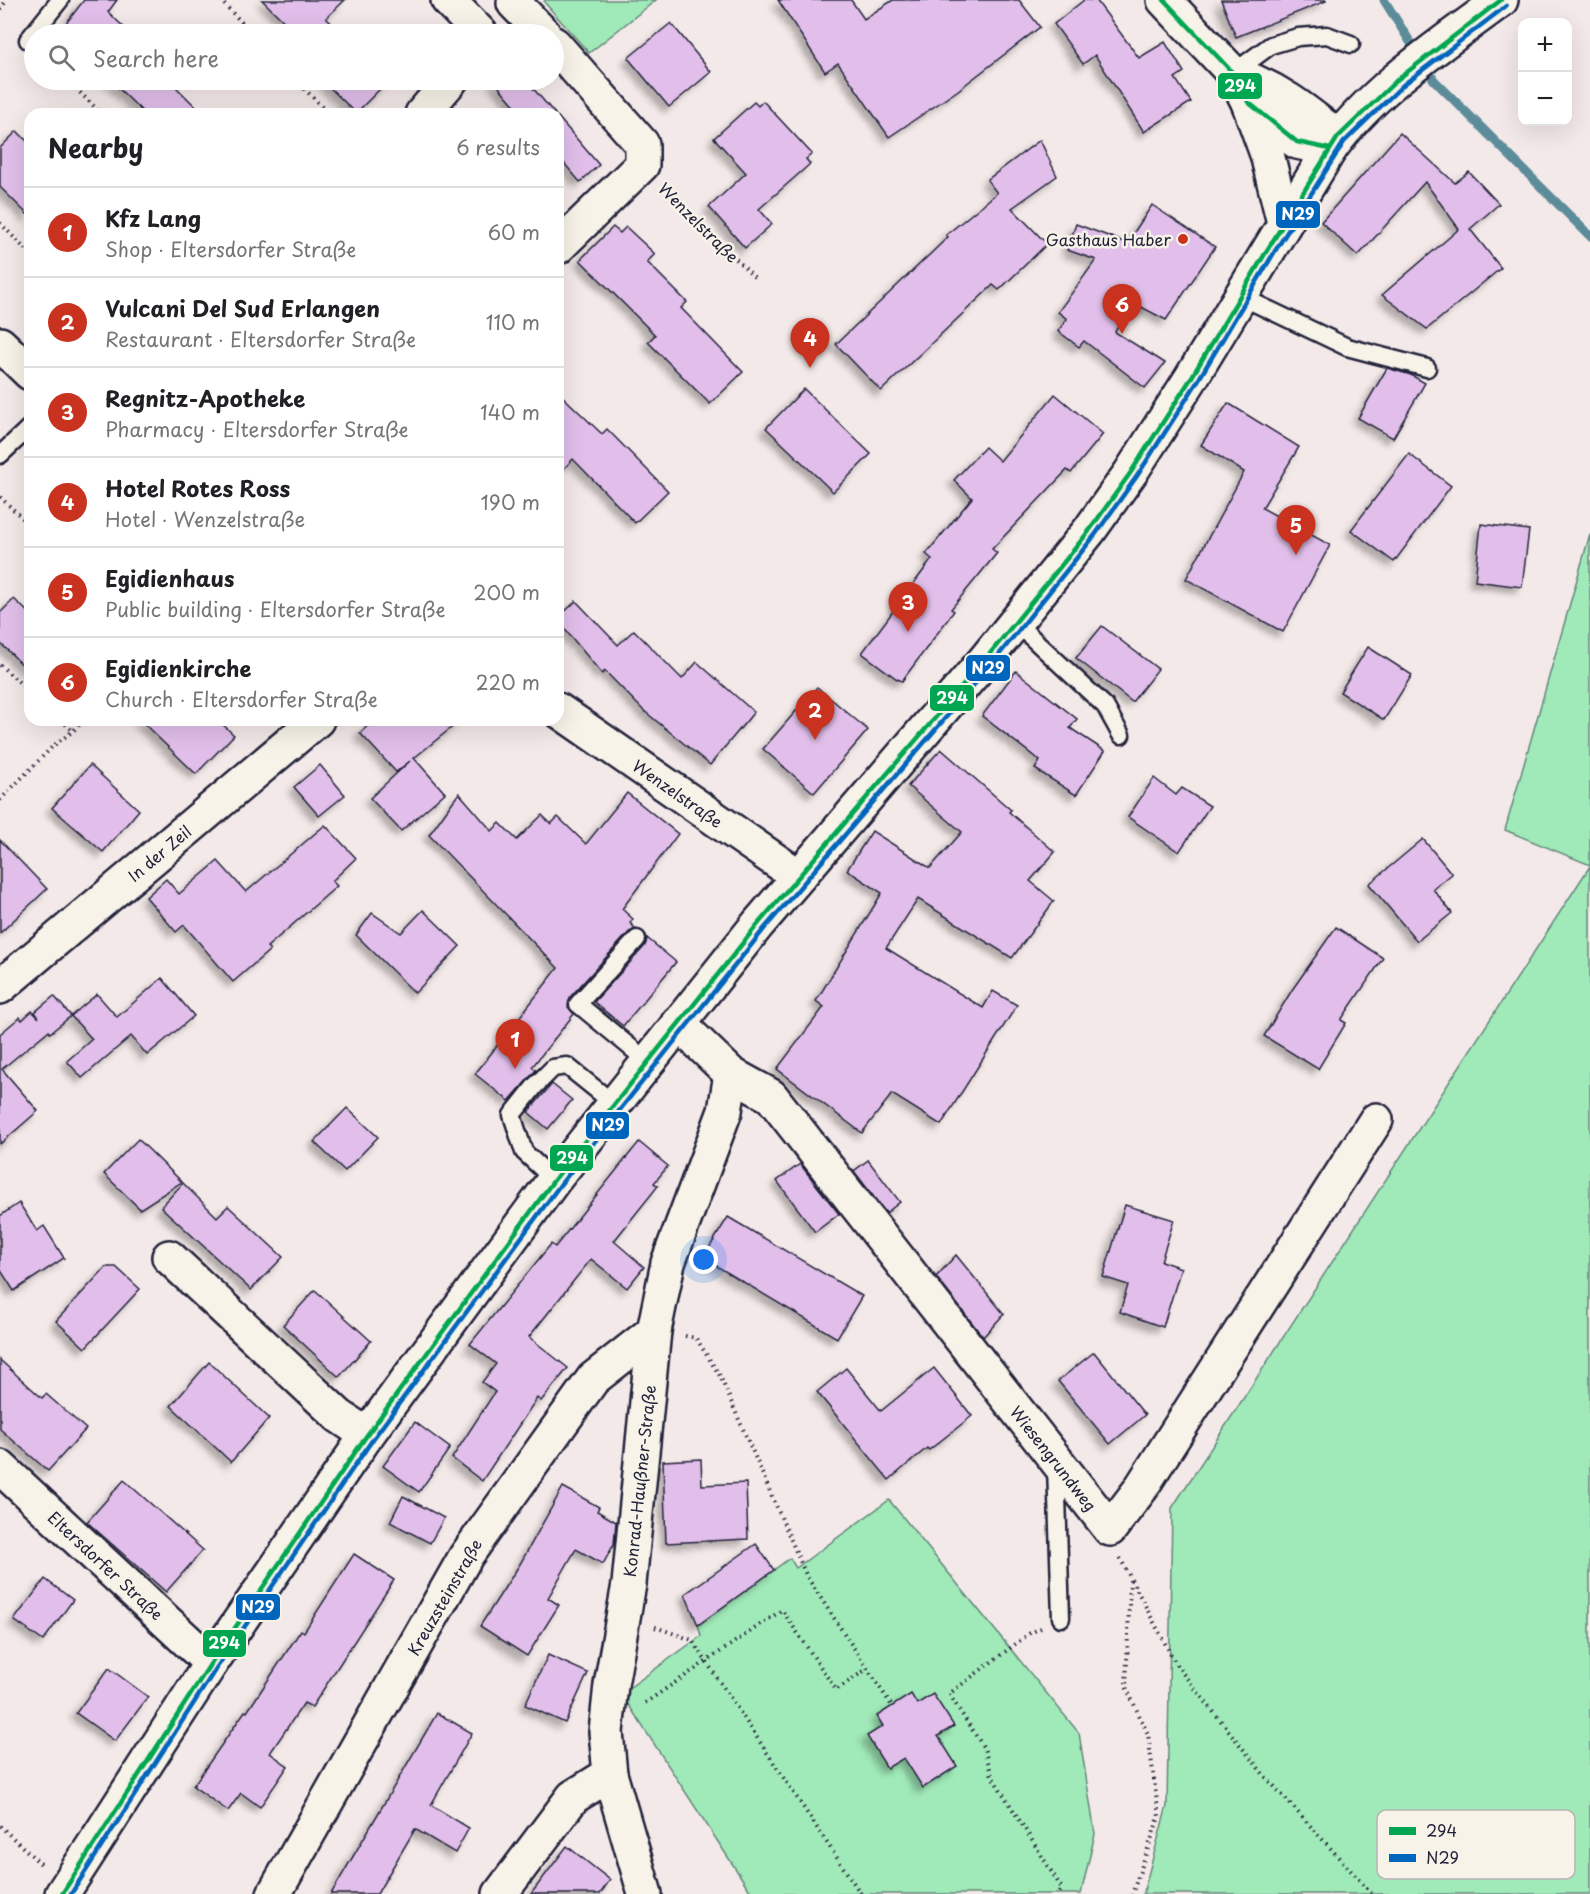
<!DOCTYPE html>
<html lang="en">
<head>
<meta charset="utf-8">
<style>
  body { margin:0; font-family:"Playpen Sans",sans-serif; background:#f2f2f2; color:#202124 }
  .controls { position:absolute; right:18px; top:18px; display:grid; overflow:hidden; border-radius:12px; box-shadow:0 6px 24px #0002 }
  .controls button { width:54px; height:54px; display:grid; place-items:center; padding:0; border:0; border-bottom:2px solid #e0e0e0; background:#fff; color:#202124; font:30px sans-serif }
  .you { position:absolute; left:704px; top:1260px; width:21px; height:21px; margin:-15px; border:4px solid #fff; border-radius:50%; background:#1a73e8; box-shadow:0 0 0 9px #1a73e833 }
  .badge { display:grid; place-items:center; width:39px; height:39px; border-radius:50%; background:#c8321e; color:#fff; font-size:20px; font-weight:700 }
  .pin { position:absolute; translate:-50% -50px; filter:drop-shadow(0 2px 3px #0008) }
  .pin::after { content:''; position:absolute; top:32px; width:21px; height:18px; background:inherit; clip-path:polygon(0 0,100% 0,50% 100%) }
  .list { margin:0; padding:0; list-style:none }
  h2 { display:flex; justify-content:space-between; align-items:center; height:78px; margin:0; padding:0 24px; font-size:26px }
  h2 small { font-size:20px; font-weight:400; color:#757577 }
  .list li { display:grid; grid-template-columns:39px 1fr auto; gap:18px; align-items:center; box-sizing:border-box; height:90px; padding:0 24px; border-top:2px solid #e0e0e0 }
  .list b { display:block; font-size:22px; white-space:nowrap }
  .list p { margin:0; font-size:20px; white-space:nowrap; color:#757577 }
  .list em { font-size:20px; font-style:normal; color:#757577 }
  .icon { flex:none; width:33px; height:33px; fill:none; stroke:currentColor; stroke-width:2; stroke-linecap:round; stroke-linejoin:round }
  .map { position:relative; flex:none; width:1590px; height:1894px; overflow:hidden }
  .search { position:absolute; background:#fff; box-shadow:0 6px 24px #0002; left:24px; top:24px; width:540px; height:66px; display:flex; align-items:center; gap:15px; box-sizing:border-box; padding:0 21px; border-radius:33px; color:#757577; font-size:22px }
  .panel { position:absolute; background:#fff; box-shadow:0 6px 24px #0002; left:24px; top:108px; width:540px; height:618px; border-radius:18px }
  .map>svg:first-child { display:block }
  .green { fill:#a0e9b8; stroke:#61867a; stroke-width:1.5 }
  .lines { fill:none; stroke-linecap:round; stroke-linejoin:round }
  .stream { stroke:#5c8c9a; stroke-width:9 }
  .building { fill:#e1bfea; stroke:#22223b; stroke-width:1.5; filter:url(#shadow) }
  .service-casing { stroke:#22223b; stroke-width:21 }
  .minor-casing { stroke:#22223b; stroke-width:38 }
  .tertiary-casing { stroke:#22223b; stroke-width:38 }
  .secondary-casing { stroke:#22223b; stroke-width:38 }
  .path { stroke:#22223b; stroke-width:4; stroke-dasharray:1.5 4.5; stroke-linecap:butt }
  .service { stroke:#f7f3e8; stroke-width:16 }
  .minor { stroke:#f7f3e8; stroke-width:33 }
  .tertiary { stroke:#f7f3e8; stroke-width:33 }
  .secondary { stroke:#f7f3e8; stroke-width:33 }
  .bus-1-casing { stroke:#f7f3e8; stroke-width:9 }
  .bus-2-casing { stroke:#f7f3e8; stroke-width:9 }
  .bus-1 { stroke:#00a651; stroke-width:4.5 }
  .bus-2 { stroke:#0065bd; stroke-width:4.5 }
  .poi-dot { fill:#c8321e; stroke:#f7f3e8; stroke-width:2 }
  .labels { text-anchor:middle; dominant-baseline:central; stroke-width:5; stroke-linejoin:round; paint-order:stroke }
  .street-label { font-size:16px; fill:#22223b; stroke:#f7f3e8 }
  .poi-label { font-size:16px; fill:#22223b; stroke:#f7f3e8; text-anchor:end }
  .key { fill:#f7f3e8; stroke:#b7b4b4; stroke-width:1.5 }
  .key-label { font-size:16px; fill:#22223b }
  .line-badge { stroke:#f7f3e8; stroke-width:2 }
  .badge-label { font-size:16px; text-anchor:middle; font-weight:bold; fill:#fff }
</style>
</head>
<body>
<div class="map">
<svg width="1590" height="1894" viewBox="0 0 1590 1894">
  <defs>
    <filter id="shadow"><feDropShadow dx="-5.5" dy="5.5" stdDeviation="3" flood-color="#0004"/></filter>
  </defs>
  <rect width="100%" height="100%" fill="#f3e9e8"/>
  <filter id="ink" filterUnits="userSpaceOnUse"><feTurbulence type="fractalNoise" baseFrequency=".0167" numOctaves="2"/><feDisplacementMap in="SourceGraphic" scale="12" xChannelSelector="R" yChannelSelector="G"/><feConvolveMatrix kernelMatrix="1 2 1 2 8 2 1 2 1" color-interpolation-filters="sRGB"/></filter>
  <g filter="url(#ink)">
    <g class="green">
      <polygon points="545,0 656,0 589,53 544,2"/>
      <polygon points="1590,534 1590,865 1505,830"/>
      <polygon points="1590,866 1590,1894 1143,1894 1167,1806 1172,1508"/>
      <polygon points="889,1500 1079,1733 1095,1834 1081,1894 752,1894 626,1701 622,1693 701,1636 698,1625 790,1558 796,1568"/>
    </g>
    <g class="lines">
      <polyline class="stream" points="1384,0 1434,80 1590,236"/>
    </g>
    <g class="building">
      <polygon points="84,0 117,0 108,12 131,34 64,34 60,31"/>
      <polygon points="262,0 345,0 326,18 343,34 297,34"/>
      <polygon points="778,0 851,0 864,19 893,0 1019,0 1040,27 957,91 889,137 838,63 825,72"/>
      <polygon points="1084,0 1096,0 1139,58 1165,42 1184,72 1175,78 1191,102 1144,132 1095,55 1083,64 1054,24"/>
      <polygon points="1221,0 1326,0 1326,1 1236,37"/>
      <polygon points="671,23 711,72 669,107 628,58"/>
      <polygon points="110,80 169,80 203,114 145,114"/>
      <polygon points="322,80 389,80 356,113"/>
      <polygon points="493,80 526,80 555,114 522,114"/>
      <polygon points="763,101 812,154 806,159 810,164 759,209 772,224 745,248 709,207 746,173 714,138 754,102 758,106"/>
      <polygon points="558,117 599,165 580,182 558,156"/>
      <polygon points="17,131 30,144 30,217 0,187 0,148"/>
      <polygon points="1400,133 1455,183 1469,172 1499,204 1470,229 1501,268 1427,329 1382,295 1459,229 1425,182 1358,256 1321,222"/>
      <polygon points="1040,140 1057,176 1012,208 1047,244 999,290 993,285 881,391 836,344 948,237 946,235 997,193 987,180"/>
      <polygon points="1152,205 1215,247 1166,320 1132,302 1115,332 1165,363 1145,388 1084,341 1079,347 1058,331 1067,319 1058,312 1096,260 1067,250 1076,224 1127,243"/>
      <polygon points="613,227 620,233 626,227 655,254 647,262 687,302 681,308 743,372 710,404 648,342 655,335 580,260"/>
      <polygon points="1387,368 1411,375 1425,383 1393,438 1358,418"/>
      <polygon points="804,389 871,454 833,492 766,428"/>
      <polygon points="558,392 602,434 607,429 668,491 635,523 573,459 558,475"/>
      <polygon points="1055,394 1103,434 1071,473 1067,470 992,549 997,553 951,609 954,611 902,681 897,679 862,653 932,559 926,554 972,498 954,480 985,447 1000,461"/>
      <polygon points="1228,403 1299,447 1262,508 1330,545 1283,632 1186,579 1244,472 1201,445"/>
      <polygon points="1409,454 1451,486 1394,562 1351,530"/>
      <polygon points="1481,524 1529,530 1522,587 1475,581"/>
      <polygon points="14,599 30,614 30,672 0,643 0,613"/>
      <polygon points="576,601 618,645 634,630 682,679 697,662 754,712 710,765 643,710 605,671 602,674 558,621 558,618"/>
      <polygon points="1102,626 1158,669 1132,702 1076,658"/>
      <polygon points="1368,647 1412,675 1384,720 1340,692"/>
      <polygon points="1016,671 1077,719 1070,728 1105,751 1076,795 1035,769 1040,761 982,716"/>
      <polygon points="817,687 868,730 814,793 763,749"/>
      <polygon points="140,720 218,720 234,735 196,774"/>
      <polygon points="374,720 461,720 414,758 445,793 401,831 370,798 410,761 396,772 360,733"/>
      <polygon points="941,749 1011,810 1009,812 1055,852 1030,881 1054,901 1012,958 918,899 886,948 983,1008 993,991 1017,1005 941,1125 892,1094 862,1133 777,1069 824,1007 816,1001 882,893 847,870 872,831 930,868 962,832 908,786"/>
      <polygon points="90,765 139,810 103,852 52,808"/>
      <polygon points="320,765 345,795 319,816 294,787"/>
      <polygon points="1154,778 1176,795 1182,788 1210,806 1179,852 1128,817"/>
      <polygon points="459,793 492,831 500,823 517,840 542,815 551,824 558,817 586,844 627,793 678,834 622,909 633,919 630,923 636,929 629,932 570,997 568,1007 574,1014 532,1067 536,1070 509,1101 475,1074 558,968 429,835"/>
      <polygon points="325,825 356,858 332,881 337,886 267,947 270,950 233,982 184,925 176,932 146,897 166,879 179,894 218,861 246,892"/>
      <polygon points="1423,839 1452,874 1433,889 1452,913 1417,941 1369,884"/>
      <polygon points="0,840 47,889 0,933"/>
      <polygon points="423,910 460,946 415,993 356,935 372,913 401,933"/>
      <polygon points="1336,927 1383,958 1341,1020 1346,1023 1318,1069 1264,1036 1292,990"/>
      <polygon points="647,938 676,962 623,1026 594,1002 645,946"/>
      <polygon points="162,978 194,1016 147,1055 131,1036 82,1078 67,1061 92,1039 71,1016 97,994 117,1017"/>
      <polygon points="54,996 71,1016 50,1033 48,1031 2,1069 38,1111 0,1144 0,1034 20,1017 22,1020 32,1011 39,1018 35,1012"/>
      <polygon points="552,1084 572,1100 548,1129 528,1112"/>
      <polygon points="347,1108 378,1137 345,1171 314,1142"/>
      <polygon points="138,1139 182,1182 140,1209 104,1174"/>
      <polygon points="639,1142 668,1166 654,1183 658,1186 614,1241 644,1267 627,1288 591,1259 529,1337 568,1368 541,1401 537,1398 482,1481 452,1458 495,1392 482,1382 496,1364 470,1344 551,1244 555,1247"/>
      <polygon points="868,1160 900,1202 886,1213 854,1171"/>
      <polygon points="800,1164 839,1214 815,1232 777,1181"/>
      <polygon points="183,1183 217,1217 228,1206 283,1257 251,1290 161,1207"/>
      <polygon points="19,1203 37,1231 44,1226 64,1258 14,1291 0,1269 0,1216"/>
      <polygon points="1125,1205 1174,1220 1161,1261 1181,1268 1163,1327 1120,1312 1128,1285 1103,1277"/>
      <polygon points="728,1217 862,1296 837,1338 703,1258"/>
      <polygon points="956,1255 1004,1314 983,1337 936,1277"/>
      <polygon points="106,1267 116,1267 140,1289 85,1348 56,1321"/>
      <polygon points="315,1290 371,1341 339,1377 283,1325"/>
      <polygon points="1094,1352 1145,1415 1110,1444 1058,1381"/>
      <polygon points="0,1360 42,1398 46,1394 86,1429 48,1471 0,1429"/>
      <polygon points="209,1362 269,1418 231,1462 171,1406"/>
      <polygon points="846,1368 881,1411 934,1368 972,1416 929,1450 927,1448 889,1480 817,1392"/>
      <polygon points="415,1422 450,1448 419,1492 383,1466"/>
      <polygon points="701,1459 702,1485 746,1483 748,1539 666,1543 663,1461"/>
      <polygon points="124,1480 203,1550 166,1592 87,1522"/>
      <polygon points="563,1487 599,1507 597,1511 616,1522 614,1544 603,1564 576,1549 548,1598 559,1605 527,1656 480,1626 520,1564"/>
      <polygon points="403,1496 444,1518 430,1543 390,1522"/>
      <polygon points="756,1544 774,1570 698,1625 685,1594"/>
      <polygon points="354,1554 394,1580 312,1707 304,1703 270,1753 288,1766 260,1807 241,1793 228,1811 193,1786 245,1711 247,1712 301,1630 304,1632"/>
      <polygon points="45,1579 73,1600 43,1641 14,1620"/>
      <polygon points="548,1655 588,1673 565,1723 525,1705"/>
      <polygon points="109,1668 148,1697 115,1741 76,1713"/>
      <polygon points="911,1694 917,1704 933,1694 954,1726 938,1736 957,1766 923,1788 904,1758 887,1768 867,1736 883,1726 877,1716"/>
      <polygon points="437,1713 472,1733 431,1805 469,1828 455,1853 415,1829 377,1894 331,1894"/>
      <polygon points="567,1846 610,1880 600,1894 531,1894"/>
    </g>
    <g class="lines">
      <g class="service-casing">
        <g id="service">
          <polyline points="28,40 60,0"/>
          <polyline points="1233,73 1271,45 1298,37 1327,35 1351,44"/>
          <polyline points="1240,296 1347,347 1427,368"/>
          <polyline points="0,455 30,427"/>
          <polyline points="1016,623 1105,706 1121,735"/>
          <polyline points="637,939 578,1004 647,1061"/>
          <polyline points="554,1180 524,1152 512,1115 535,1086 553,1068 567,1066 613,1103"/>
          <polyline points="1056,1466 1061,1618"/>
        </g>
      </g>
      <g class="minor-casing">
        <g id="minor">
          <polyline points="448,0 481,34"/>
          <polyline points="514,3 544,34"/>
          <polyline points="554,44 642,144 642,165 558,247"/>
          <polyline points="422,114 451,80"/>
          <polyline points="0,344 30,373"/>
          <polyline points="558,710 798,876"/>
          <polyline points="0,987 317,720"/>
          <polyline points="678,1023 731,1074 771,1096 1110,1529 1139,1491 1376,1120"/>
          <polyline points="169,1257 339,1416 367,1435"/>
          <polyline points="0,1467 211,1663"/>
          <polyline points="274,1894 466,1556 593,1379 654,1331"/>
          <polyline points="500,1894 573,1797 610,1774"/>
          <polyline points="645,1894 610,1774 606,1732 611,1685 629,1584 654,1331 668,1263 725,1111 731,1074"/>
        </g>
      </g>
      <g class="tertiary-casing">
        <g id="tertiary">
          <polyline points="1248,102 1267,154 1284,223"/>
          <polyline points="62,1894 211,1663 367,1435 554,1180 758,924 984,661 1089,531 1131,472 1190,380 1330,149"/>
        </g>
      </g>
      <g class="secondary-casing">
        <g id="secondary">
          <path d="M1164,0L1233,73L1248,102L1284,133L1297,142L1330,149C1374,88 1441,45 1501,0"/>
          <path d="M1233,73C1278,89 1302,108 1338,137"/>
        </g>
      </g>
      <g class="path">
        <polyline points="220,0 253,34"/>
        <polyline points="0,9 7,0"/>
        <polyline points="67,80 102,114"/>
        <polyline points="296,80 329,114"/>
        <polyline points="664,187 756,279"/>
        <polyline points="0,223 30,254"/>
        <polyline points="0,497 30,525"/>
        <polyline points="0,665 30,692"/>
        <polyline points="61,720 73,731"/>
        <polyline points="0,800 53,746 73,731 84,720"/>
        <polyline points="685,1336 696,1338 720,1376 807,1577 892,1706"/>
        <polyline points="1120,1558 1177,1666 1264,1775 1372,1894"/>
        <polyline points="1130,1580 1126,1687 1148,1734 1159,1817 1132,1894"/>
        <polyline points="655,1627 692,1640 861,1894"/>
        <polyline points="1041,1628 1030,1633 949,1694 984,1748 992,1776 1061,1887 1058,1894"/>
        <polyline points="645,1703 782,1610 836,1690 867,1669"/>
        <polyline points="0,1826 43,1866"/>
      </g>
      <use href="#service" class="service"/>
      <use href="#minor" class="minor"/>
      <use href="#tertiary" class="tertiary"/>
      <use href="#secondary" class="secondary"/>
      <g class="bus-1-casing">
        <g id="bus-1">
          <polyline points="1164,0 1233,73 1248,102 1297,142 1330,149"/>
          <polyline points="62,1894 211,1663 367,1435 554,1180 758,924 984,661 1089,531 1131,472 1190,380 1269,247 1338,137 1398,79 1501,0"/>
        </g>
      </g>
      <g class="bus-2-casing">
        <polyline id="bus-2" points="71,1894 217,1667 373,1439 560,1185 764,929 990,666 1095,535 1137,476 1196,384 1275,251 1344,142 1403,85 1506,6"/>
      </g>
      <use href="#bus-1" class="bus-1"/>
      <use href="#bus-2" class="bus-2"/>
    </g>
  </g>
  <circle class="poi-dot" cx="1183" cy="239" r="6"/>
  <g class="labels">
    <g class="street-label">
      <text transform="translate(699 222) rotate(45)">Wenzelstraße</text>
      <text transform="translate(678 793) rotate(35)">Wenzelstraße</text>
      <text transform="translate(159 853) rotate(-40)">In der Zeil</text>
      <text transform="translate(1054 1458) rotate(52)">Wiesengrundweg</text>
      <text transform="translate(639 1481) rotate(-84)">Konrad-Haußner-Straße</text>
      <text transform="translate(106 1565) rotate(43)">Eltersdorfer Straße</text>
      <text transform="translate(444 1597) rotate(-60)">Kreuzsteinstraße</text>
    </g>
    <g class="poi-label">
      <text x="1171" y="239">Gasthaus Haber</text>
    </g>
  </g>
  <rect x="1377" y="1810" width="198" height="69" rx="9" class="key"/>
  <rect x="1389" y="1827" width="27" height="8" fill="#00a651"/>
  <rect x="1389" y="1854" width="27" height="8" fill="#0065bd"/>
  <g class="key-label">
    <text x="1426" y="1837">294</text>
    <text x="1426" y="1864">N29</text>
  </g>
  <g class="line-badge">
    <rect x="1217" y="72" width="46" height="28" rx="6" fill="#00a651"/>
    <rect x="1275" y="200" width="46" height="29" rx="6" fill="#0065bd"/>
    <rect x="965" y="654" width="46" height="28" rx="6" fill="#0065bd"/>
    <rect x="929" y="684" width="46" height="28" rx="6" fill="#00a651"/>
    <rect x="585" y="1111" width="45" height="29" rx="6" fill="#0065bd"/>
    <rect x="549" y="1144" width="45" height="28" rx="6" fill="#00a651"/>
    <rect x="235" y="1593" width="46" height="28" rx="6" fill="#0065bd"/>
    <rect x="202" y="1629" width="45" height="29" rx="6" fill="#00a651"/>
  </g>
  <g class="badge-label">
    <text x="1240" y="92">294</text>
    <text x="1298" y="220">N29</text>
    <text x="988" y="674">N29</text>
    <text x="952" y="704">294</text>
    <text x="608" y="1131">N29</text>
    <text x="572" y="1164">294</text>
    <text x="258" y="1613">N29</text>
    <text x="224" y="1649">294</text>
  </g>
</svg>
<div class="controls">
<button>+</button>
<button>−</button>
</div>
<div class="you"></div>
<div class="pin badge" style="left:515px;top:1069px">1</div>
<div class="pin badge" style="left:815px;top:740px">2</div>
<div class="pin badge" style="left:908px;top:632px">3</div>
<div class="pin badge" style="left:810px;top:368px">4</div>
<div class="pin badge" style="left:1296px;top:555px">5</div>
<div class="pin badge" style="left:1122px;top:334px">6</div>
<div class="search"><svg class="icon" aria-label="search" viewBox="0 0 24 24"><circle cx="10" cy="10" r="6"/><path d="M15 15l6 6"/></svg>Search here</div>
<section class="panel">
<h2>Nearby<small>6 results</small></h2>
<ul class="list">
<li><span class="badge">1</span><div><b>Kfz Lang</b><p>Shop · Eltersdorfer Straße</p></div><em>60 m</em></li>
<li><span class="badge">2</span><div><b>Vulcani Del Sud Erlangen</b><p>Restaurant · Eltersdorfer Straße</p></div><em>110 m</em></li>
<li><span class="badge">3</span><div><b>Regnitz-Apotheke</b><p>Pharmacy · Eltersdorfer Straße</p></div><em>140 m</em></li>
<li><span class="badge">4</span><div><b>Hotel Rotes Ross</b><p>Hotel · Wenzelstraße</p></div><em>190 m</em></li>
<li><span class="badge">5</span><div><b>Egidienhaus</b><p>Public building · Eltersdorfer Straße</p></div><em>200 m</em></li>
<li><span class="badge">6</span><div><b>Egidienkirche</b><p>Church · Eltersdorfer Straße</p></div><em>220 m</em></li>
</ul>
</section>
</div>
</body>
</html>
